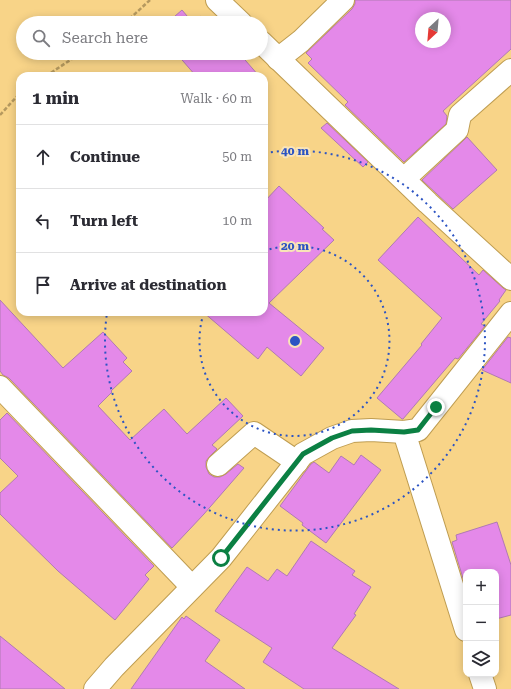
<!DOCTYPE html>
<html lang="en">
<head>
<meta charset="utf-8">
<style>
  body { margin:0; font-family:"Roboto Serif",serif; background:#f2f2f3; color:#2b2b33 }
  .controls { position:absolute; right:12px; bottom:12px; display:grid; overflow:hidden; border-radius:8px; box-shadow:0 2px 10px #0003 }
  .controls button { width:36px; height:36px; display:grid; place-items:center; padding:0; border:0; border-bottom:1px solid #e1e1e2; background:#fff; color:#2b2b33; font:20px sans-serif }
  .compass { position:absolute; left:415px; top:12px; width:36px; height:36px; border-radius:50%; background:#fff; box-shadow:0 2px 10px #0003; rotate:206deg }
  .stop { position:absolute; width:12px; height:12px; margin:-9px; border:3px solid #0b8043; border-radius:50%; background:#fff }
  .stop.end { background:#0b8043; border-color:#fff; box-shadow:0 1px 4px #0008 }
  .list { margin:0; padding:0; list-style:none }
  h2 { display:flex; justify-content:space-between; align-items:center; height:52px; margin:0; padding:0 16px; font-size:17px }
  h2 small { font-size:13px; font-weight:400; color:#7c7c81 }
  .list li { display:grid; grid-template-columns:26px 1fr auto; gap:12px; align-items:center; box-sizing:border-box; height:64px; padding:0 16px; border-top:1px solid #e1e1e2 }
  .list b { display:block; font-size:15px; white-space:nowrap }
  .list em { font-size:13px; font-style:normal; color:#7c7c81 }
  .icon { flex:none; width:22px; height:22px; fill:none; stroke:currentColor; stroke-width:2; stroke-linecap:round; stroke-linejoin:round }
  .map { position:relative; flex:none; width:511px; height:689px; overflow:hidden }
  .search { position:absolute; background:#fff; box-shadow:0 2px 10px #0003; left:16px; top:16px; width:252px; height:44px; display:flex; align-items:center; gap:10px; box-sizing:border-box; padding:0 14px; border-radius:22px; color:#7c7c81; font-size:15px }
  .panel { position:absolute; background:#fff; box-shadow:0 2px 10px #0003; left:16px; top:72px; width:252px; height:244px; border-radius:12px }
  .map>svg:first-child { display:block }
  .building { fill:#e489e9; stroke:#b07ab3; fill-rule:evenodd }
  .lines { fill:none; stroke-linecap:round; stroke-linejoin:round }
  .minor-casing { stroke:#bf9d51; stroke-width:24 }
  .path { stroke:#b5995f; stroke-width:2.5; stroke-dasharray:4 2; stroke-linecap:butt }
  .minor { stroke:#fff; stroke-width:22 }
  .route { stroke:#0b8043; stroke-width:5 }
  .ring { fill:none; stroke:#2c54c3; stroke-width:2; stroke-dasharray:2 4 }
  .centre { fill:#2c54c3; stroke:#f9e4b8; stroke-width:2 }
  .ring-label { font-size:12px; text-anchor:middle; font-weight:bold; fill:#2c54c3; stroke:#f9e4b8; stroke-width:4; stroke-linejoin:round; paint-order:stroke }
</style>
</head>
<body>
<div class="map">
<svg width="511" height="689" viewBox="0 0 511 689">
  <rect width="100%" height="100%" fill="#f8d488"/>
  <g class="building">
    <path d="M355,0H511V49L443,111L447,116L446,124L404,162L345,105L348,102L308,63L312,59L306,53L352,9L355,4ZM421,18H445V42H421Z"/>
    <polygon points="182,10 193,23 201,16 207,23 167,23"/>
    <polygon points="176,53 239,53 259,76 196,76"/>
    <polygon points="327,123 368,162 363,167 321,128"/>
    <polygon points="467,137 497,170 453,209 422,180 465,139"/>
    <polygon points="279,186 324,228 322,229 334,240 269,303 324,348 301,376 267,347 258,359 203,312 264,312 264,202"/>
    <polygon points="418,217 479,275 483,270 503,288 506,290 499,300 500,301 481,324 485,326 458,359 455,358 403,419 402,419 377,398 422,345 421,344 442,318 378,260"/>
    <polygon points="0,300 63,368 103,332 127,358 123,362 132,371 111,391 112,392 98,406 130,440 164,409 187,434 226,398 243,416 212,445 217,449 210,456 206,461 206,467 209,474 214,477 220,477 226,474 238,464 244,468 204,514 172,548 9,378 3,375 0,371"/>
    <polygon points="508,337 511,338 511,383 482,370"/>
    <polygon points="7,413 154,566 145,575 149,579 115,620 58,571 0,514 0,493 18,476 0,458 0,420"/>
    <polygon points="361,455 381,470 326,543 302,525 303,523 280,506 311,464 314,462 329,473 341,456 354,465"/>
    <polygon points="497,522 511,565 511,615 496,619 496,572 466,572 466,588 452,542 457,540 456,535"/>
    <polygon points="311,541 355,571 352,575 371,587 354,614 356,615 332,648 399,689 304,689 263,662 272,648 215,611 247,567 268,581 277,569 287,576"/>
    <polygon points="186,616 220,640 205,661 245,689 131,689 182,617 184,619"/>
    <polygon points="0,636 65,689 0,689"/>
  </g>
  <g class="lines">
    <g class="minor-casing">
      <g id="minor">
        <polyline points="217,0 241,23"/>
        <polyline points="261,42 428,203 511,279"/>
        <polyline points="278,59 301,41 343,0"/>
        <polyline points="404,179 457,130 460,115 511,70"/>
        <polyline points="0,387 192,587"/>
        <polyline points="404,432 466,630"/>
        <polyline points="218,465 254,433 297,462"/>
        <polyline points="480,674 485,689"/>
        <polyline points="95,689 114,667 221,558 303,454 332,438 352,431 371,430 404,432 418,430 511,313"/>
      </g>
    </g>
    <g class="path">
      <polyline points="125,23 150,0"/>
      <polyline points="46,76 81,53"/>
      <polyline points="0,115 20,93"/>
    </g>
    <use href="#minor" class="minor"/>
  </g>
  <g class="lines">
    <polyline class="route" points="221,558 303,454 332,438 352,431 371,430 404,432 418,430 436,407"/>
  </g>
  <g class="ring">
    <path d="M264 251A95 95 0 1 1 204 312"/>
    <path d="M265 153A190 190 0 1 1 107 313"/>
  </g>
  <circle cx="295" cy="341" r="6" class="centre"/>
  <g class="ring-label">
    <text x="295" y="155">40 m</text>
    <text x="295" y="250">20 m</text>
  </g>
</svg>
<div class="controls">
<button>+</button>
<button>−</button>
<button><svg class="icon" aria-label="layers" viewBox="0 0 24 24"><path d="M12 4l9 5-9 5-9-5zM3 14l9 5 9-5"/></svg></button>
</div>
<svg class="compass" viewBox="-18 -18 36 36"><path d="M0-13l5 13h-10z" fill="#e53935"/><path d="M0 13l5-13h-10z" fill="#7c7c81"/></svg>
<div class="stop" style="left:221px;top:558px"></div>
<div class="stop end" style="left:436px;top:407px"></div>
<div class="search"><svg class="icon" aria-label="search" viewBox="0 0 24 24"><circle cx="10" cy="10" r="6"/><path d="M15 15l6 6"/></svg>Search here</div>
<section class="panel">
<h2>1 min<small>Walk · 60 m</small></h2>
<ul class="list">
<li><svg class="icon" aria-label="ahead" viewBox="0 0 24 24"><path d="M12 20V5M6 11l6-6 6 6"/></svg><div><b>Continue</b></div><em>50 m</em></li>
<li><svg class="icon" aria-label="left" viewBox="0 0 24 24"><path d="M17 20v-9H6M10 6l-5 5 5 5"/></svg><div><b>Turn left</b></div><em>10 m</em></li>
<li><svg class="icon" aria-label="arrive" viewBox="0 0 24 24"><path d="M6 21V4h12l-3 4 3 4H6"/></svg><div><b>Arrive at destination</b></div></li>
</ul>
</section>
</div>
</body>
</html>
